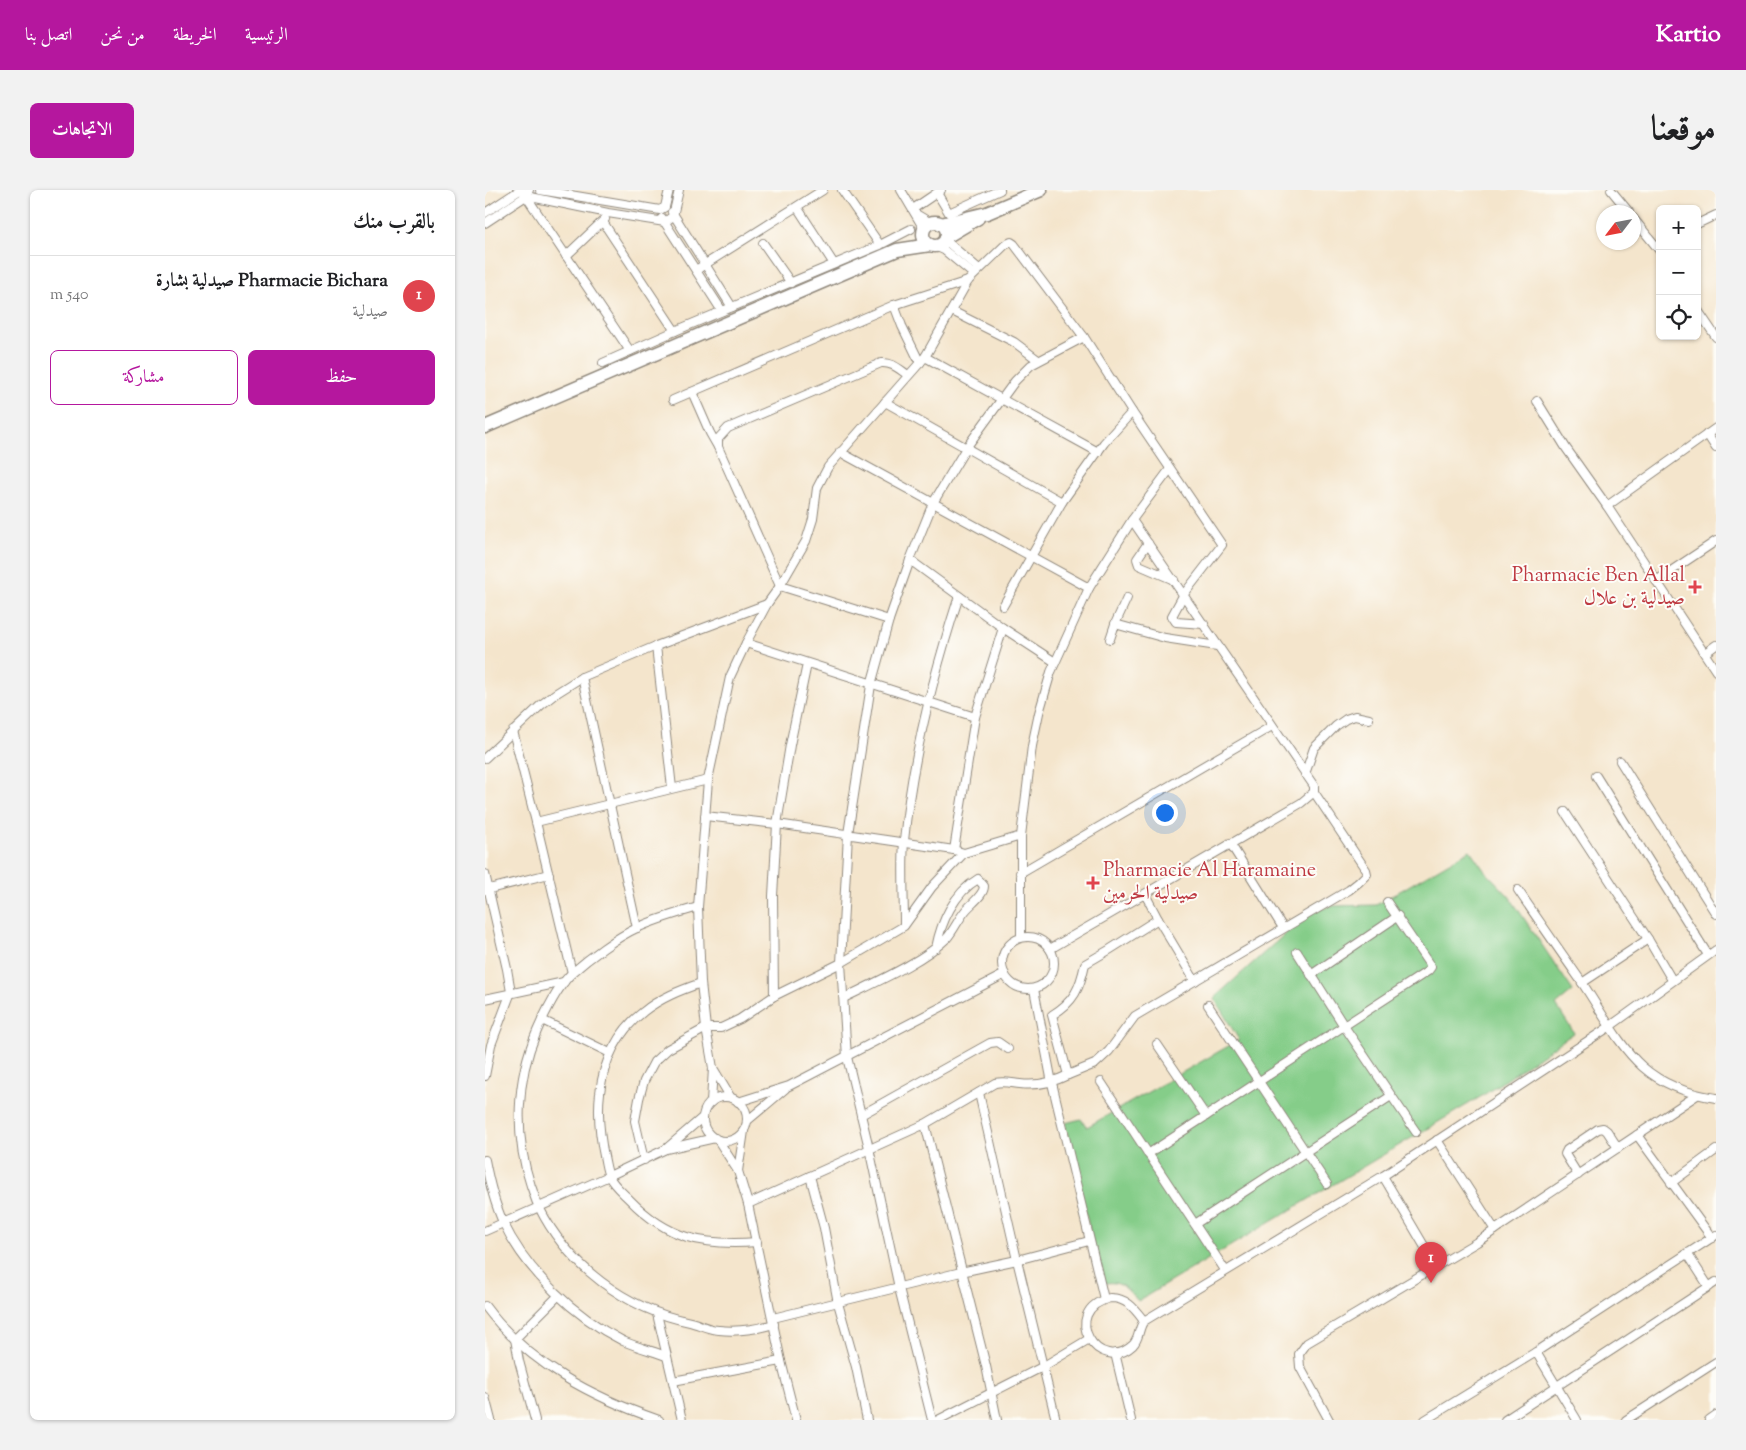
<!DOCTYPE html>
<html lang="ar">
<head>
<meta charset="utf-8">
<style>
  body { margin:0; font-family:"Sorts Mill Goudy",Amiri,serif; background:#f2f2f2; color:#202124; direction:rtl }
  .controls { position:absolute; right:15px; top:15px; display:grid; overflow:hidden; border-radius:8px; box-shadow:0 1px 4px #0004 }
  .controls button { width:45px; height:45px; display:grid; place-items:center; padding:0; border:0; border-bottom:1px solid #e0e0e0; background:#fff; color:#202124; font:25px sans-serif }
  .compass { position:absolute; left:1111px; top:15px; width:45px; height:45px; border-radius:50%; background:#fff; box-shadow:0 1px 4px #0004; rotate:238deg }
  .you { position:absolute; left:679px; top:622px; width:18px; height:18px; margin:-12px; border:4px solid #fff; border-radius:50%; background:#1a73e8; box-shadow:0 0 0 8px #1a73e833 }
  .badge { display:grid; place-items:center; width:32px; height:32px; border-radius:50%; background:#b5179e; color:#fff; font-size:16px; font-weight:700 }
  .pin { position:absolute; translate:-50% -41px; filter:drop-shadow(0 1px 2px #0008) }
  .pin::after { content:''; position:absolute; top:26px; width:18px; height:15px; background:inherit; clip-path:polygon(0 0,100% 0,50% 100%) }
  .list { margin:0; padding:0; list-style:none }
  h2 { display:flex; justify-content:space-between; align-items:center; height:65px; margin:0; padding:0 20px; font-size:21px }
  h2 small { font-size:16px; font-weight:400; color:#757577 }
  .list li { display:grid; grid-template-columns:32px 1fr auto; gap:15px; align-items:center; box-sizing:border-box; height:80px; padding:0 20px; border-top:1px solid #e0e0e0 }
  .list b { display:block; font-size:19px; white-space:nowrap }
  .list p { margin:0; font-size:16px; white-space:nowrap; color:#757577 }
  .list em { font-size:16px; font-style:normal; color:#757577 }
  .actions { display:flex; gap:10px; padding:15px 20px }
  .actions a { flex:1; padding:11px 0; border:1px solid #b5179e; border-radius:8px; text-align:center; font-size:18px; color:#b5179e }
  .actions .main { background:#b5179e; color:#fff }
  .icon { flex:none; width:28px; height:28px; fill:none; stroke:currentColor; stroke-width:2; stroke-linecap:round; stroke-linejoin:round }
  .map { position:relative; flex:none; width:1231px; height:1230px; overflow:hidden; direction:ltr; border-radius:8px }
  header { display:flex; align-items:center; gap:30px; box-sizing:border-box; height:70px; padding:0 25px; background:#b5179e; color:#fff }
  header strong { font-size:24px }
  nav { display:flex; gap:28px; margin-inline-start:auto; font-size:18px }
  .intro { display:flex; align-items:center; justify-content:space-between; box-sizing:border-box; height:120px; padding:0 30px }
  h1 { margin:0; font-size:35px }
  .button { padding:12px 22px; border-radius:8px; background:#b5179e; color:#fff; font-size:18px; font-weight:700 }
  main { display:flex; gap:30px; padding:0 30px }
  aside { flex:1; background:#fff; border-radius:8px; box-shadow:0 1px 4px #0004 }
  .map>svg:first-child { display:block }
  .green { fill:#85cd89; stroke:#587c5a }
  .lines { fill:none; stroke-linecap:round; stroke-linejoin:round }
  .minor-casing { stroke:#90887c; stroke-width:10 }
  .primary-casing { stroke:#90887c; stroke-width:15 }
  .minor { stroke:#fff; stroke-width:8 }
  .primary { stroke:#fff; stroke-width:12 }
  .health-dot { fill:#e0444e; stroke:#fdfcf7; stroke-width:2 }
  .labels { text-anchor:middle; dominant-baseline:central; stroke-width:4; stroke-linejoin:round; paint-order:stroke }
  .health-label { font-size:20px; fill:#be3a42; stroke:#fdfcf7; text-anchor:end }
</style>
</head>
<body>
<header>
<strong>Kartio</strong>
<nav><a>الرئيسية</a><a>الخريطة</a><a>من نحن</a><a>اتصل بنا</a></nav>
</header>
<div class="intro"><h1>موقعنا</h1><a class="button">الاتجاهات</a></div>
<main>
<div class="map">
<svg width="1231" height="1230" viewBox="0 0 1231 1230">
  <rect width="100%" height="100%" fill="#fdfcf7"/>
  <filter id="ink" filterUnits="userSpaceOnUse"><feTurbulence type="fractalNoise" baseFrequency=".02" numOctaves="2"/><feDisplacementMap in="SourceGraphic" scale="10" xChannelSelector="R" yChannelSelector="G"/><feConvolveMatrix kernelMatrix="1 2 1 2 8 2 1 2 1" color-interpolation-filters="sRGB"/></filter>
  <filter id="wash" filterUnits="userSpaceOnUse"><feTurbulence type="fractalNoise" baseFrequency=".0096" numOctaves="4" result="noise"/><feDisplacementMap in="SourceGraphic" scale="20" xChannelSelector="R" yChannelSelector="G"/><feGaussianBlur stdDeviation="1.12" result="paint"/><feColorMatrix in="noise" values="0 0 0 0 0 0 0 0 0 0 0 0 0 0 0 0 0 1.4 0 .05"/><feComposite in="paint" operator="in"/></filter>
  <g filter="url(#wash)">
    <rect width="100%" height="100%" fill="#f4e5cc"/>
    <path class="green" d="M985,660L999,680L1024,706L1088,801L1071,815L1089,843L997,906L653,1111C642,1099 635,1089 617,1094L580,933L596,929L602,937L754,850L729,808L801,743L826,723L845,716L891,715Z"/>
  </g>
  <g filter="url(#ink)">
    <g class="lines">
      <g class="minor-casing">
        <g id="minor">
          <polyline points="37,0 145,161"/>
          <polyline points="55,0 175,20 180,17 184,0"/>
          <polyline points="357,0 395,55"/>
          <polyline points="416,0 439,39"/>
          <polyline points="1126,0 1144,22"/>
          <polyline points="452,3 464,23 515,0"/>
          <polyline points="41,6 123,23 180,32 188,26 194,0"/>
          <polyline points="312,17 349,74"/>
          <polyline points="428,19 456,0"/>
          <polyline points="187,22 247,117"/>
          <polyline points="0,23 35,0"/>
          <polyline points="431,24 446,33"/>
          <polyline points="177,28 237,121"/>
          <polyline points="1148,28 1175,61"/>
          <polyline points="118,32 190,141"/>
          <polyline points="0,33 41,6 44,0"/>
          <polyline points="1212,34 1231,25"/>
          <polyline points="460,50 494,79"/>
          <polyline points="278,53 306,93"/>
          <polyline points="450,56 459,60 488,84"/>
          <polyline points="81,66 120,29"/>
          <polyline points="211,80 338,0"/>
          <polyline points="409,115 417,136 435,173"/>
          <polyline points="1212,119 1231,147"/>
          <polyline points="467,121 529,152 553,170"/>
          <polyline points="440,167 613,262"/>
          <polyline points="118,173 190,141 395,55 426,39"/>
          <polyline points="207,202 225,243 233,257"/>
          <polyline points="188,210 409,115 483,91"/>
          <polyline points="1052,211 1081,258 1122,316 1231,481"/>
          <polyline points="400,212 577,312"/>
          <polyline points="1222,244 1231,258"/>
          <polyline points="355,262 604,398"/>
          <polyline points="1122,316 1231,238"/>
          <polyline points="663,353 652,369 654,375 689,390"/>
          <polyline points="425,370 518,438 570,472"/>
          <polyline points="1171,391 1231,351"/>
          <polyline points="518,416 577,312 619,253 647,222"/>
          <path d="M404,430L295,396L233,257V249L243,238L396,173C407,172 414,179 423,185"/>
          <polyline points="630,434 680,448 732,456"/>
          <polyline points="625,449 630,434 642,408"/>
          <polyline points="261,453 490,527"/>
          <polyline points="171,456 187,598"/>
          <polyline points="1220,463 1231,455"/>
          <polyline points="97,487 152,738"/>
          <polyline points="28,541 51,632 87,783"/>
          <polyline points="0,568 56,515 70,504 97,487 171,456 282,414"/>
          <polyline points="1135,571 1231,724"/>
          <polyline points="820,584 829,558 851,536 861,529 870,526 884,529"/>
          <polyline points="1111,586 1223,765"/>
          <polyline points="1080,622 1163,749 1187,790"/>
          <polyline points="220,626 292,634 469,660 479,663"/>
          <polyline points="51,632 223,590"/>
          <polyline points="745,653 798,738"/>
          <polyline points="469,660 490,527 518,438"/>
          <polyline points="535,683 787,536"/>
          <polyline points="0,684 22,779 26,802 6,855 0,886"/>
          <polyline points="0,700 64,684"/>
          <path d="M1033,700C1054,731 1075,761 1096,791C1136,851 1150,896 1231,908"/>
          <polyline points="660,704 673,729 710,791"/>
          <path d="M213,717C193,723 171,729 152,738C132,747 104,768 87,783C73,796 60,823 52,841C31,890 29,945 46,996C49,1003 50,1010 54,1017C83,1076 141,1119 205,1132C214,1134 224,1140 234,1140C252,1142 272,1139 289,1134"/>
          <path d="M673,729L624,760L600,774C595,798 589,812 567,825L583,885L610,874L624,861L650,826L864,700L874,692L882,684L881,680L829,602"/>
          <path d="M419,735C419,708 417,679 419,651C427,568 448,486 474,406"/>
          <polyline points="536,747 536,646 547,556 554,523 566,482 604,398 647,330 685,279"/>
          <circle cx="543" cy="773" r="26"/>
          <polyline points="565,759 816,613 829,602 829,596 647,330"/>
          <polyline points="812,762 859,836 931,942"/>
          <polyline points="826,785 913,726"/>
          <path d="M216,793C196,800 175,808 158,822C133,841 118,872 115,903C112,927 115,948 120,971C121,976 122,982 124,986C128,995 137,1002 144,1009C183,1049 217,1056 272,1052"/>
          <polyline points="1097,793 1163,749"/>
          <polyline points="549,799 567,893 619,1109"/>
          <polyline points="289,806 288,706 292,634 305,555 322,474"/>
          <path d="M359,808C389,793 439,771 462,748C469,740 474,728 481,720C487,713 499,705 499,696L493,689C469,703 456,732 451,758"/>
          <polyline points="0,809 79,792"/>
          <polyline points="723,815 842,994"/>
          <polyline points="57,830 125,863"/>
          <polyline points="672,854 721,926"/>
          <polyline points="228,878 246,908"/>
          <polyline points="616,892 740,1080"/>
          <polyline points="494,903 532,1070 571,1230"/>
          <circle cx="240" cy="929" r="22"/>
          <polyline points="226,912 228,878 221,838 216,793 213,717 223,590 245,487 261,453 282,414 295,396 321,351 328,329 332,298 343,277 440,167 483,91 520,55 526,52 529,54 599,147 647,222 737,355 699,404 687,426 691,432 719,434"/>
          <polyline points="253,912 304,896 520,784"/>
          <polyline points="376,925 505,853 513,852 523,859"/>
          <polyline points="262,931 300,899"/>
          <polyline points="440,934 501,1176 512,1230"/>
          <polyline points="1152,945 1227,1048"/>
          <polyline points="233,950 253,981 263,1014 296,1171 311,1230"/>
          <polyline points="952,950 1010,1040"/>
          <polyline points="182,958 218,927"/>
          <polyline points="663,964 943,781 946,777 902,712"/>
          <path d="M0,970C4,991 9,1012 18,1032C41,1081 90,1127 138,1151C152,1157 167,1161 181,1166"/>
          <polyline points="159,970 150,931 154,909 159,891 169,872 183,859 221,838 236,838 255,829 289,806 356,773 419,736 447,697 479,663 536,646"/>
          <polyline points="253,981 259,941"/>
          <polyline points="1093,985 1080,964 1082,960 1113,939 1118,938 1122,941 1133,958"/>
          <polyline points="325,986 339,1038 353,1113 371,1177 382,1230"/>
          <polyline points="898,986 951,1076"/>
          <polyline points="1186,993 1231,960"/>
          <path d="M263,1014L440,934L510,893C519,891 526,893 535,894C552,896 567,893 583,885"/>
          <polyline points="710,1034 906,906"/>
          <polyline points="0,1041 124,986 181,959 230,948"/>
          <polyline points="1202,1063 1224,1097"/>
          <path d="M625,1108C642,1108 649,1118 659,1131C653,1138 655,1148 648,1155C614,1187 573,1121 625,1108Z"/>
          <path d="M0,1116C43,1174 107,1207 174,1230"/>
          <polyline points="172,1124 197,1230"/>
          <polyline points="288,1128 476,1082 532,1070 604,1051"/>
          <polyline points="659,1131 898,986 1124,837 1231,760"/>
          <polyline points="1051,1162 1092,1230"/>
          <polyline points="630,1163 646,1230"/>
          <polyline points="188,1191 296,1171"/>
          <polyline points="0,1207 6,1230"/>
          <polyline points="50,1230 34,1171 30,1149 73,1106"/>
          <polyline points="447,1230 414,1098 384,958 362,867 356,773 363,644 386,495 404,430 425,370 448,313 481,258 530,191 546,175 599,147"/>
          <polyline points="453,1230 559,1176 604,1149"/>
          <polyline points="844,1230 815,1177 814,1164 822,1153 992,1052 1212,905"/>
          <polyline points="940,1230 1051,1162 1231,1045"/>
          <polyline points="1020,1230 1231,1092"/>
          <polyline points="1141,1230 1231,1172"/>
          <polyline points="1224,1230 1231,1225"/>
        </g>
      </g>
      <g class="primary-casing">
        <g id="primary">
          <circle cx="450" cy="44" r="12"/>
          <polyline points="456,34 502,23 556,0"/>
          <polyline points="461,47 493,28"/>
          <polyline points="0,237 412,60 445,55"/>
        </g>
      </g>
      <use href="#minor" class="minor"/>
      <use href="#primary" class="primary"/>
    </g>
  </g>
  <g class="health-dot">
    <path d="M1207.5 389.5h5v5h5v5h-5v5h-5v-5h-5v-5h5z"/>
    <path d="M605.5 685.5h5v5h5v5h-5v5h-5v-5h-5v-5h5z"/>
  </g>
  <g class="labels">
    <g class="health-label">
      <text x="1200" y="386">Pharmacie Ben Allal<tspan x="1200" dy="23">صيدلية بن علال</tspan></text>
      <text x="618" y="681" text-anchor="start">Pharmacie Al Haramaine<tspan x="618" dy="23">صيدلية الحرمين</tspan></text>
    </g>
  </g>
</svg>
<div class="controls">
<button>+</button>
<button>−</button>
<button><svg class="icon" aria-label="locate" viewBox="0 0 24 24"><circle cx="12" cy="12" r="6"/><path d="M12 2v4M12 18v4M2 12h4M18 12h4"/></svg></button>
</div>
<svg class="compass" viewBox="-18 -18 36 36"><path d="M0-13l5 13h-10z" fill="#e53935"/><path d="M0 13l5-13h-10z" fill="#757577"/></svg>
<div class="you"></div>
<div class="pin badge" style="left:946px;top:1093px;background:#e0444e">1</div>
</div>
<aside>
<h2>بالقرب منك<small></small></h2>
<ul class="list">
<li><span class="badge" style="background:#e0444e">1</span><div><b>Pharmacie Bichara صيدلية بشارة</b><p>صيدلية</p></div><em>540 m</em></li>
</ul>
<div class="actions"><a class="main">حفظ</a><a>مشاركة</a></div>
</aside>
</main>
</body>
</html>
